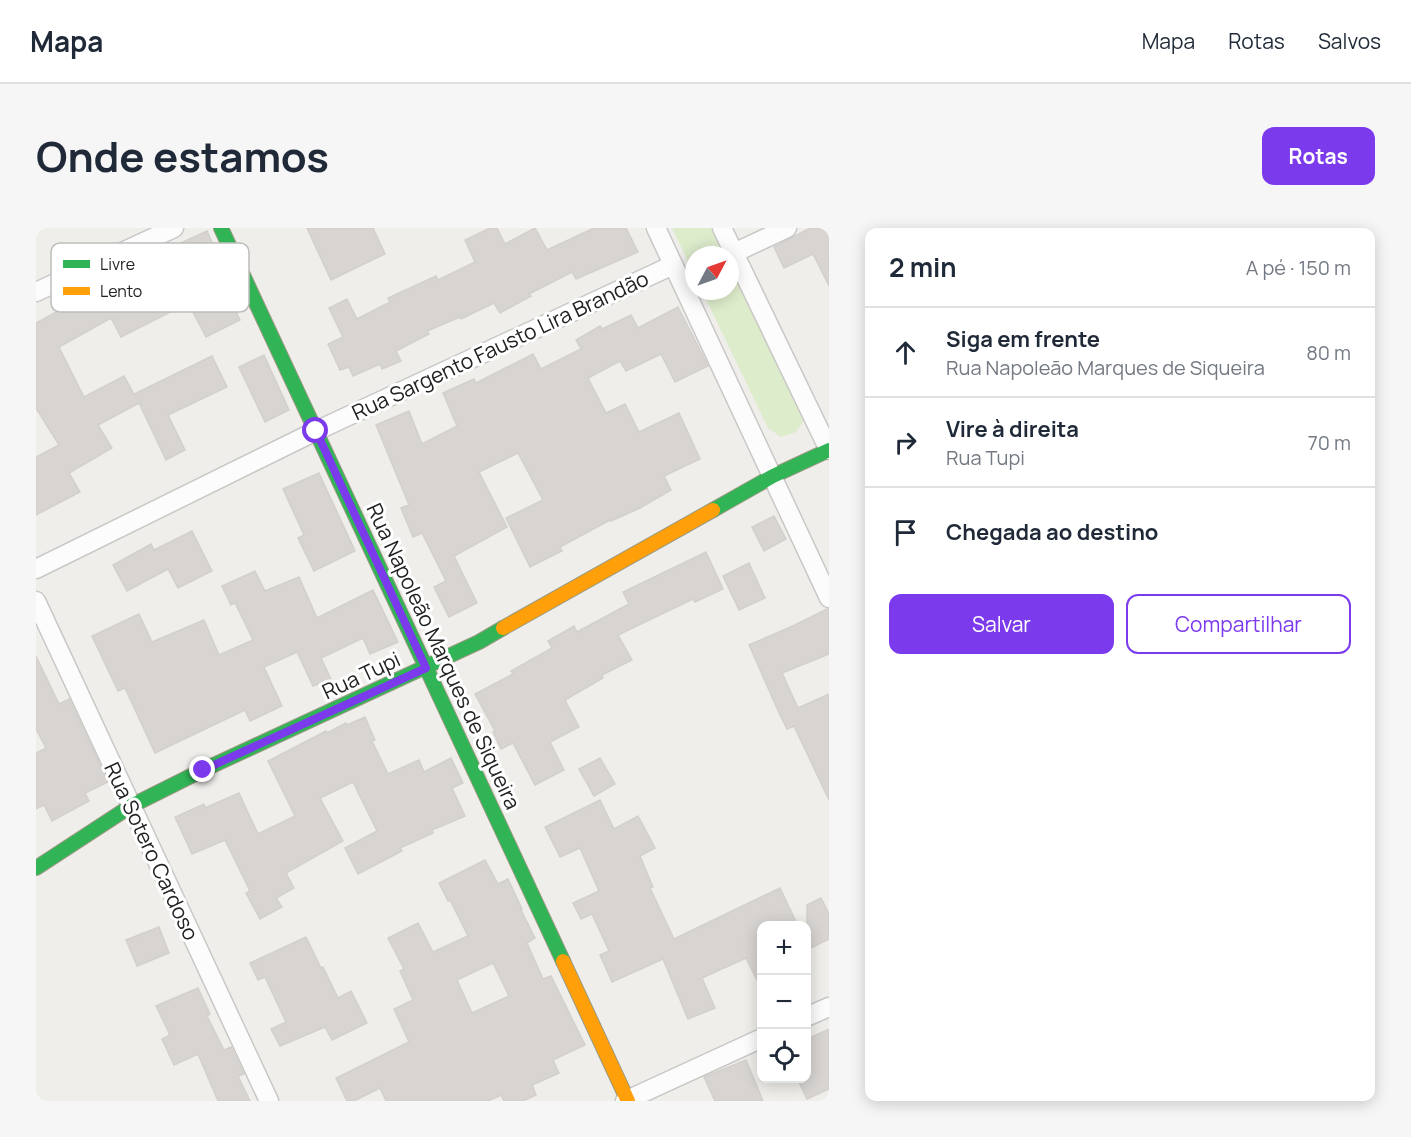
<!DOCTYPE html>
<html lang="pt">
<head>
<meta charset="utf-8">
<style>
  body { margin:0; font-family:Manrope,sans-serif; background:#f6f6f7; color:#1f2937 }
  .controls { position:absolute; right:18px; bottom:18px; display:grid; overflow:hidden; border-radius:12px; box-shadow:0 3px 15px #0003 }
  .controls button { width:54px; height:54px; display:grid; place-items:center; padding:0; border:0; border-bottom:2px solid #e0e1e3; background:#fff; color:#1f2937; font:30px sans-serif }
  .compass { position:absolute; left:649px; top:18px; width:54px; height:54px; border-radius:50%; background:#fff; box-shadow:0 3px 15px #0003; rotate:49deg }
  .stop { position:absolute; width:18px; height:18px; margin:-14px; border:4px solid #7c3aed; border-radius:50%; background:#fff }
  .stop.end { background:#7c3aed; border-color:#fff; box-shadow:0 2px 6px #0008 }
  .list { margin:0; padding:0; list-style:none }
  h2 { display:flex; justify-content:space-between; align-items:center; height:78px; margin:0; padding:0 24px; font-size:26px }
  h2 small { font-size:20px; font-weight:400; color:#747a83 }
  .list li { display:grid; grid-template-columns:39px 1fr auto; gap:18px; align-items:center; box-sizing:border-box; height:90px; padding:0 24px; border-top:2px solid #e0e1e3 }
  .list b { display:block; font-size:22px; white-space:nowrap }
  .list p { margin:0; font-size:20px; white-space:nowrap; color:#747a83 }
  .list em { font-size:20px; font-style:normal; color:#747a83 }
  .actions { display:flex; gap:12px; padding:18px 24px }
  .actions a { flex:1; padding:14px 0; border:2px solid #7c3aed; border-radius:12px; text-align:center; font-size:21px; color:#7c3aed }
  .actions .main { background:#7c3aed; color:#fff }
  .icon { flex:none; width:33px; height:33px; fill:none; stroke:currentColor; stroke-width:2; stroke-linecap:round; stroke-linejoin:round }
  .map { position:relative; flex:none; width:793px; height:873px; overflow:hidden; border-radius:12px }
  header { display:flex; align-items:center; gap:36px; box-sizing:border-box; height:84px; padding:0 30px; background:#fff; border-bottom:2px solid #e0e1e3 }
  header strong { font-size:28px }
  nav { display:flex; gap:33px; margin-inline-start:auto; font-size:21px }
  .intro { display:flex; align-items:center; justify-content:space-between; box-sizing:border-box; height:144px; padding:0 36px }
  h1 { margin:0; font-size:42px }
  .button { padding:15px 27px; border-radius:12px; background:#7c3aed; color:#fff; font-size:21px; font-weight:700 }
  main { display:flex; gap:36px; padding:0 36px }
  aside { flex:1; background:#fff; border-radius:12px; box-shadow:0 3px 15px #0003 }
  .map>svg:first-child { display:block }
  .grass { fill:#ddeccb }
  .building { fill:#d7d4d2; stroke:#d3d0cc; stroke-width:1.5; fill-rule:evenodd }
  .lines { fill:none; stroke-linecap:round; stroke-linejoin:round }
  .street-casing { stroke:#c9c8c7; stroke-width:21 }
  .fast-casing { stroke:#999a82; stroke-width:16 }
  .slow-casing { stroke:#999a82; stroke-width:16 }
  .street { stroke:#fdfcfc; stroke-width:18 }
  .fast { stroke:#30b455; stroke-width:14 }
  .slow { stroke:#ff9f0a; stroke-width:14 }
  .route { stroke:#7c3aed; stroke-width:8 }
  .labels { text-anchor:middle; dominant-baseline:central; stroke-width:6; stroke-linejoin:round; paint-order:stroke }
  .street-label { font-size:21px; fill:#222; stroke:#fff }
  .key { fill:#fff; stroke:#bdbdbd; stroke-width:1.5 }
  .key-label { font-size:16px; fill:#222 }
</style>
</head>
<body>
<header>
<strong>Mapa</strong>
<nav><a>Mapa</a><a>Rotas</a><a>Salvos</a></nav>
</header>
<div class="intro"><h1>Onde estamos</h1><a class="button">Rotas</a></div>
<main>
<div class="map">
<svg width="793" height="873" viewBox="0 0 793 873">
  <rect width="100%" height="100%" fill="#f0eeeb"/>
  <g class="grass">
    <polygon points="636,0 676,0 689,27 658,27 658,46"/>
    <polygon points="694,36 769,191 760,204 745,209 732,200 666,63 694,63"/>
  </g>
  <g class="building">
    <polygon points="271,0 337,0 349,26 295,52"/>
    <polygon points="454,0 461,0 469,16 499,0 511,22 558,0 590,0 602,24 540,51 536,44 493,66 495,68 464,85 458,75 425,91 424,89 391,103 393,106 360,123 365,133 346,141 344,136 317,148 313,139 304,142 292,116 307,109 293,80 311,71 321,91 354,74 352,70 400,48 402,52 439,34 429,12"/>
    <polygon points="774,0 793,0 793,58 777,26 748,40 738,19"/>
    <polygon points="171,3 184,33 173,38 190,72 193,70 204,92 170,109 152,75 85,109 75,90 23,119 48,169 88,148 99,168 98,166 176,128 191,159 132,187 149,222 130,232 103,175 62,197 76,220 33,245 44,264 0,287 0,229 23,217 0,180 0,95 46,70 48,72 135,29 132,21"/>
    <polygon points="642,79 672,138 639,154 625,126 590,143 584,133 552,150 570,185 589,176 603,204 643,185 664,231 628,248 635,262 604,280 575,293 574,292 524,319 526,323 494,339 470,290 507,272 482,225 443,244 471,299 418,328 441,375 413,389 398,359 410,353 386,305 377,309 365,280 373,277 340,197 373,183 386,216 421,198 407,165 438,151 440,155 497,126 505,141 545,121 540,112 564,98 566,101 595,87 602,100"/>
    <polygon points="228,127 253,182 229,194 203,139"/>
    <polygon points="283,245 319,323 278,343 262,310 268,307 247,261"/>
    <polygon points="738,288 750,311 728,323 716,299"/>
    <polygon points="156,303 176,343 142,360 132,341 91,363 77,337 115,316 118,322"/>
    <polygon points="670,324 687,361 659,374 657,371 582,407 596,432 566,447 567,450 529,472 543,499 514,514 528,542 499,557 477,515 465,521 457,504 459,503 439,466 477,446 475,443 516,420 512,413 538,398 541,404 593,376 587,364"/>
    <polygon points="713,335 729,370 703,382 687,348"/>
    <polygon points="219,343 229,363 263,349 281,390 337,362 362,414 334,426 327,410 285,430 295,451 277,458 261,424 228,439 246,478 214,493 209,482 119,525 89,460 82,463 56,408 103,386 116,414 168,392 183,427 217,412 199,375 195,377 186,358"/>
    <polygon points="791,381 793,381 793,426 746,445 762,480 793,466 793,572 758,498 751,501 744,487 713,417 759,397"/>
    <polygon points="0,428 23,476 33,471 72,554 49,565 53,573 16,593 8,577 0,581 0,525 10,520 0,501"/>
    <polygon points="329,489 339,512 336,513 352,546 383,532 388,544 415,530 427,555 416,560 429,588 396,602 397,605 364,620 366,623 322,646 309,620 341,603 317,554 284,570 307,613 250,645 258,660 240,670 246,679 224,691 210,665 214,663 189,612 156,626 139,589 168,576 169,580 203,565 222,606 259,588 232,533 290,503 291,505 310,495 311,497"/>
    <polygon points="564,530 579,556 558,568 543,541"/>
    <polygon points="564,572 578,601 602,588 619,620 604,628 617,659 614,660 638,711 744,660 762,698 726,698 726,762 710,730 666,750 679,780 652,791 627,731 576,754 564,727 573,723 556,686 545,691 537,675 563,663 544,620 524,629 509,599"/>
    <path d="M449,632L462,656L472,651L486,681L485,682L499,710L491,715L507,751L515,748L549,817L517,832L523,845L496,857L500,867L487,873H468L465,867L452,873H350L344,860L318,873H311L300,850L373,814L358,781L377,772L364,743L368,741L352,710L382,695L397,724L432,708L414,672L412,673L403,655ZM457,735L473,768L436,785L421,752Z"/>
    <polygon points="785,670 793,686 793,711 771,722 771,677"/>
    <polygon points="123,699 133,725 101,738 90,712"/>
    <polygon points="270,709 285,740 287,739 302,770 315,763 331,795 296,812 289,799 244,818 235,801 250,794 229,749 222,752 214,735"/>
    <polygon points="162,760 174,786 171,788 188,822 195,819 208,846 202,848 214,873 182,873 162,826 138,837 126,811 134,807 120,778"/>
    <polygon points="793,801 793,861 771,871 761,850 771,850 771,811"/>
    <polygon points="710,832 727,873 679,873 668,849"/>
  </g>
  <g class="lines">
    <g class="street-casing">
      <g id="street">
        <polyline points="620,0 793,370"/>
        <polyline points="686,0 793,222"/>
        <polyline points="698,25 751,0"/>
        <polyline points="0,64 138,0"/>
        <polyline points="0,341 280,203 637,37"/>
        <polyline points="0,373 233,873"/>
        <polyline points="770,789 793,779"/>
        <polyline points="589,873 726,810"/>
      </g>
    </g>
    <g class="fast-casing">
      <g id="fast">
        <polyline points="185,0 527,733"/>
        <polyline points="677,282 737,248 793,222"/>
        <polyline points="0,640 95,578 167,542 443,414 467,400"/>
      </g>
    </g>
    <g class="slow-casing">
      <g id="slow">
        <polyline points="467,400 677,282"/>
        <polyline points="527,733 592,873"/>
      </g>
    </g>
    <use href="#street" class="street"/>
    <use href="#fast" class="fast"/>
    <use href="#slow" class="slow"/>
  </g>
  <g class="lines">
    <polyline class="route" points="167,542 390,440 280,203"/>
  </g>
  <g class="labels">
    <g class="street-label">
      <text transform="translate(464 117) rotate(-25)">Rua Sargento Fausto Lira Brandão</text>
      <text transform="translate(408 428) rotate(65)">Rua Napoleão Marques de Siqueira</text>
      <text transform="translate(325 447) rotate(-25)">Rua Tupi</text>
      <text transform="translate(116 623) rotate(65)">Rua Sotero Cardoso</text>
    </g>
  </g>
  <rect x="15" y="15" width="198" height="69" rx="9" class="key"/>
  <rect x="27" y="32" width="27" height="8" fill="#30b455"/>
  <rect x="27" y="59" width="27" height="8" fill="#ff9f0a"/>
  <g class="key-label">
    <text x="64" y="42">Livre</text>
    <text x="64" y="69">Lento</text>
  </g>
</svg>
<div class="controls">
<button>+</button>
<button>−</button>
<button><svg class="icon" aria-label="locate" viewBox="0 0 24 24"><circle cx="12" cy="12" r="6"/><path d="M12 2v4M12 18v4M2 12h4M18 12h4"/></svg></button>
</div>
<svg class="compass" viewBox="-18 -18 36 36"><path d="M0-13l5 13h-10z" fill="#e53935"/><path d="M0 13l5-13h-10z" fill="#747a83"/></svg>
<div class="stop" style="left:280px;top:203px"></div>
<div class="stop end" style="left:167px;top:542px"></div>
</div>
<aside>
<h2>2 min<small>A pé · 150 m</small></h2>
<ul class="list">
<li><svg class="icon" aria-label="ahead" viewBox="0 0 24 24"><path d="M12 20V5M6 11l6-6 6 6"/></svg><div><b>Siga em frente</b><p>Rua Napoleão Marques de Siqueira</p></div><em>80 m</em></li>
<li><svg class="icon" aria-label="right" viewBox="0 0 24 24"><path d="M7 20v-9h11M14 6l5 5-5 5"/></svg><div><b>Vire à direita</b><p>Rua Tupi</p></div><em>70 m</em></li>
<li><svg class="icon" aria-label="arrive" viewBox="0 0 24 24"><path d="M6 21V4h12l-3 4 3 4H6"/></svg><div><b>Chegada ao destino</b></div></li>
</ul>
<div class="actions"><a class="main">Salvar</a><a>Compartilhar</a></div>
</aside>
</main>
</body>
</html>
